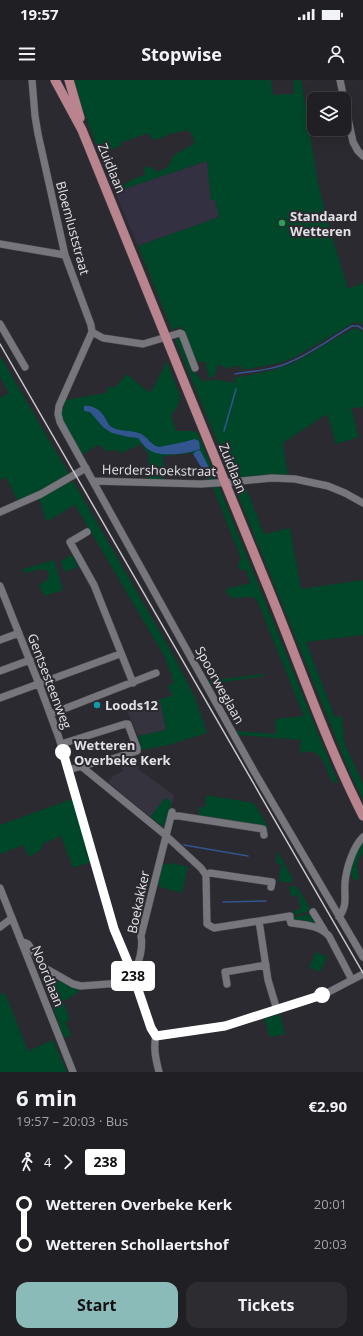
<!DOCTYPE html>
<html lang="en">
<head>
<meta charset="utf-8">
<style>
	body { margin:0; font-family:"Open Sans",sans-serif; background:#2d2d31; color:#f1f3f6; height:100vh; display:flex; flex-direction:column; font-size:15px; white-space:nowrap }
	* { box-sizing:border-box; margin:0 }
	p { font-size:13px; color:#a2a3a6 }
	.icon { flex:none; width:22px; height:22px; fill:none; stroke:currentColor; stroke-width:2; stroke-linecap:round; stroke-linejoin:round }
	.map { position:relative; height:992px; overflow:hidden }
	.side { display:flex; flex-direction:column; background:#202024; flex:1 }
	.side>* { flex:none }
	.badge { padding:0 8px; border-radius:3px; font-size:14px; line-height:26px }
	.tools { position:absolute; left:307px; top:12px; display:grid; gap:8px }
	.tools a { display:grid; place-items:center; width:44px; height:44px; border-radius:8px; background:#202024; box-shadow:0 4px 16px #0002,0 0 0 1px #3d3e41; font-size:20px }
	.map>.badge { position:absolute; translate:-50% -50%; box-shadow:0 0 0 2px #fff }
	.legs { display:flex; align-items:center; gap:6px; height:44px; padding:0 16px; font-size:13px }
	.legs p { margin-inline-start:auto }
	.head { display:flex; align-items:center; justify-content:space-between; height:68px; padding:0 16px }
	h1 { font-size:22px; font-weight:700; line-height:30px }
	.button { display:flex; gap:8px; margin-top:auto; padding:8px 16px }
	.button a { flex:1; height:46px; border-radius:12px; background:#8bbbb9; color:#111; font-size:16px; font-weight:700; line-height:46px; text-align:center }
	.button a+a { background:#2d2d31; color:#f1f3f6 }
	ul { padding:0 16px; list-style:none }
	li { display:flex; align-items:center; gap:14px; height:40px; font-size:15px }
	li i { display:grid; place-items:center; width:6px; height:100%; margin:0 5px; background:currentColor }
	li i::after { content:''; width:10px; height:10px; margin:-5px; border:3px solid; border-radius:50%; background:#202024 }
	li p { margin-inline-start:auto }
	li:first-child i { background:linear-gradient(#0000 50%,currentColor 0) }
	li:last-child i { background:linear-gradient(currentColor 50%,#0000 0) }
	.status { display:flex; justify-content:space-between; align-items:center; height:28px; padding:0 20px; background:#202024; direction:ltr }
	.status svg { height:11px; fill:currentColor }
	header { display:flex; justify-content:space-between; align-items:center; height:52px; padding:0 16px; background:#202024; font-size:18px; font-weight:700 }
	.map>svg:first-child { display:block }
</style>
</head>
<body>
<div class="status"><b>19:57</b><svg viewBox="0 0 49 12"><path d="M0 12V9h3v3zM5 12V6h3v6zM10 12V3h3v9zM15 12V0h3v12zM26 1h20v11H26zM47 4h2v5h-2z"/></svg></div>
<header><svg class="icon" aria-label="menu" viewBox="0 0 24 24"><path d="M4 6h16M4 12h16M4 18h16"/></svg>Stopwise<svg class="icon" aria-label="person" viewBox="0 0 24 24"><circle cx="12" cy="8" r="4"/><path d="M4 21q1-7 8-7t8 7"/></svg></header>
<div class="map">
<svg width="363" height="992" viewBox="0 0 363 992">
	<rect width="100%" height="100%" fill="#2b2a30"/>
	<path fill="#35343e" d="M160 619 166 650 138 656 126 628Z
		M136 674 139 690 174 715 166 746 164 747 150 737 108 702 113 696 123 691 119 680Z"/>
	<path fill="#333041" d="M207 81 211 120 215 119 219 137 138 166 115 112Z"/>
	<path fill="#004729" d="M73 0H271L273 15 294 14V0H301L318 103 330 150 348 209 363 203V245L357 242 353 243 295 277 280 283 242 290 241 286 231 287 227 289 221 285H218C216 291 215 297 209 298L206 286V283L193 280 182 246 172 250 138 166 219 137 215 120H211L207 81 115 112 131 100 144 95 145 87H151L157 92 168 87 174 75 194 64 193 56 188 50 170 54 158 59H152L148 53 120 63 121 66 107 71 99 72 89 46Z
		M356 248 363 252V327L351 328 359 357 336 364 327 334 283 363 288 397 235 399 232 398 175 259 178 258 182 260 196 294 202 301 218 300 235 303 234 298C265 292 286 289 313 272 317 269 321 268 324 265L351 250Z
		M0 276 69 394 45 408 18 421 6 397 0 400V318L9 313 0 296Z
		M167 281 180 316C180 324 176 329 171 335L175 348 177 351H192L198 353 216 398 209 401 193 373 163 376V400L148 399 149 375 141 364 119 374 118 370 106 371 102 367 97 365 82 375 62 339V332L66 320 106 313 109 306 114 308 127 294 150 313 155 305Z
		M73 401 173 575 195 618 207 653 168 665 141 670 138 656 166 650 160 619 172 616 168 606 174 603 165 577 75 425 49 440H46L39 418Z
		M244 403 264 454 290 448 301 509 363 500V555L306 562 335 638 342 636 344 663 363 704V720L351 695 234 405Z
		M212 405 219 407 338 703 332 702C328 693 324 675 313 672 309 671 303 672 300 673L301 660 238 655 236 651 276 654 275 639 304 636 257 520 253 517 231 518 227 513 226 509 251 503 246 490H240L238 487 241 478Z
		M72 475 78 487 64 492 61 481Z
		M54 480 63 510 44 516 39 505 47 500 49 494 48 491 41 489 25 493 23 489Z
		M264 594V596L210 604 208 601Z
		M206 715 254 723 269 748 198 737 200 727H205Z
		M165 718 172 722 166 746 164 747 150 737Z
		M72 719 90 782 73 788 61 756 42 764V769L29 777 23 765 0 774V745Z
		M363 760V773C355 779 357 790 359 799L354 800 350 791 356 772Z
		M277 771 292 797 293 800 291 803 279 801 281 784 276 783Z
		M160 783 171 785 172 783 188 787 182 813 160 807 156 799Z
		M289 806 297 807 310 828 307 832 294 835 293 831 301 829 298 815 291 816Z
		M311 834 320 847 293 842V837Z
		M316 872 327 877 320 892 309 887Z
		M47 893 67 905 80 908 76 914 63 921 70 940 65 942 71 955 64 958 49 916 41 898Z
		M5 913 28 971 53 960 67 992H0V915Z
		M280 934 285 954 270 957 264 939Z"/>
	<path fill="#325590" d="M84 326C92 325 101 330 105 338 107 341 108 344 110 346 120 353 131 349 141 354 147 357 150 363 156 366L159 367 184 362 195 359 199 361 200 369C189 374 161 377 151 371 145 368 142 363 138 358L129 357 112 353 104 348 90 332 84 331Z
		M200 370 213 395 208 397 206 395 193 374 196 371Z"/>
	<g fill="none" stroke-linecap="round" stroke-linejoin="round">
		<path stroke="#325590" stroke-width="1.5" d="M235 294C253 291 273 290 290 282 312 273 331 258 352 246H358L363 249
			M224 351 236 309
			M184 765 248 776
			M223 822 266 821"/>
		<g stroke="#49494d" stroke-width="8">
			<path id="minor" d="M32 0 35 36 38 54 65 175 91 245 92 252 59 326 58 334 60 342 255 693 363 877
				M340 0 353 62 358 71 363 76
				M0 164 65 175
				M0 244 25 287
				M92 252 103 258 143 264 180 253 182 254 195 288
				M93 401 201 404 232 402 272 398 295 399 328 406 345 413 363 423
				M0 432 41 414 86 388
				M87 452 70 462 94 505 133 603
				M0 506 39 604 59 658 114 849 132 892 151 948 156 956
				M0 560 19 553
				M0 591 30 580
				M0 618 120 574
				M51 634 156 593
				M61 664 125 644H128L137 668V671L112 679
				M81 686 163 753 201 788 206 795 207 844 214 848 290 836V840
				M68 690 108 679
				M171 736H179L263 749 264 755
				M206 795 210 793 272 802 271 807
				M0 808 73 992
				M313 832 324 850
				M339 837C348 825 344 817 345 803 346 789 353 767 363 757
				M259 841 268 900 277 930
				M291 843C305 845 319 845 329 856L352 900
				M0 847 12 838
				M21 861 28 864 45 888 73 904 81 906 135 902
				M132 892C140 885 143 866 141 856L172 732
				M227 904 225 892 266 885
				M156 956 225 946 242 941 323 915 363 894
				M156 956C153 968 156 980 159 992"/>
		</g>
		<g stroke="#49494d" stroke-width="10">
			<path id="major" d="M55 0 82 50C142 199 203 349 264 498 297 577 324 659 363 736
				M69 0 80 38"/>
		</g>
		<use href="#minor" stroke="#76767c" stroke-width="7"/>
		<use href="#major" stroke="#ba848e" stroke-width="9"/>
		<path stroke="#c8c7cb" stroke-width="1.5" d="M0 264 363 893"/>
	</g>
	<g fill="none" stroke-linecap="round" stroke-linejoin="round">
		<g stroke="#fff" stroke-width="9">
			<path id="line-1" d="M63 672 114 849 132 892 151 948 156 956 225 946 322 915"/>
		</g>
		<use href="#line-1" stroke="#fff" stroke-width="6"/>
	</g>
	<circle fill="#2e9e5b" stroke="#2b2a30" stroke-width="1.5" cx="282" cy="143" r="4"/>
	<circle fill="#0f9aa8" stroke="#2b2a30" stroke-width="1.5" cx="97" cy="625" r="4"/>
	<g fill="#fff" stroke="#fff" stroke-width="2">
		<circle cx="63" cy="672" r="7"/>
		<circle cx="322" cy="915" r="7"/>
	</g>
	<g text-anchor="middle" stroke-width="4" stroke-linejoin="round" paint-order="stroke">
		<g font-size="13" fill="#e2e1e5" stroke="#2b2a30">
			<text transform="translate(112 88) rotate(68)" y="5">Zuidlaan</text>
			<text transform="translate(73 148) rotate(75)" y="5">Bloemluststraat</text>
			<text transform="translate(233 388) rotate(68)" y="5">Zuidlaan</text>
			<text transform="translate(159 390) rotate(1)" y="5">Herdershoekstraat</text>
			<text transform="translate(50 601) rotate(69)" y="5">Gentsesteenweg</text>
			<text transform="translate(220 605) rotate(61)" y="5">Spoorweglaan</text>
			<text transform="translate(138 822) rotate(-78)" y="5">Boekakker</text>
			<text transform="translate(48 896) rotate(68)" y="5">Noordlaan</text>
		</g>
		<g font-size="13" font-weight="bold" fill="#e2e1e5" stroke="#2b2a30" text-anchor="start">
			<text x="290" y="141">Standaard<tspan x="290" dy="15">Wetteren</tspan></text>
			<text x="105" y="630">Loods12</text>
		</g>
		<g font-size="13" font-weight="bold" fill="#e2e1e5" stroke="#2b2a30" text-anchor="start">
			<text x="74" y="670">Wetteren<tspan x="74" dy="15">Overbeke Kerk</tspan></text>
		</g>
	</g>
</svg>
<div class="tools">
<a><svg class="icon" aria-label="layers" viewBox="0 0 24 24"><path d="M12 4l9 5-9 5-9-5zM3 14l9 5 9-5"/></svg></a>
</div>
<b class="badge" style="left:133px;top:896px;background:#fff;color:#111">238</b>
</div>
<section class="side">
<div class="head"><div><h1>6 min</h1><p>19:57 – 20:03 · Bus</p></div><b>€2.90</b></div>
<div class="legs"><svg class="icon" aria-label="walk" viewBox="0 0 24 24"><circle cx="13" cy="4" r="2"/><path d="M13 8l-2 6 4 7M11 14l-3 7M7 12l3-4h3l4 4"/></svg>4<svg class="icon" aria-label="forward" viewBox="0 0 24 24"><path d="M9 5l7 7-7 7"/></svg><b class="badge" style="background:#fff;color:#111">238</b></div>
<ul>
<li><i style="color:#fff"></i><b>Wetteren Overbeke Kerk</b><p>20:01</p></li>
<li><i style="color:#fff"></i><b>Wetteren Schollaertshof</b><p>20:03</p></li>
</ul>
<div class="button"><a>Start</a><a>Tickets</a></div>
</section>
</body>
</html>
